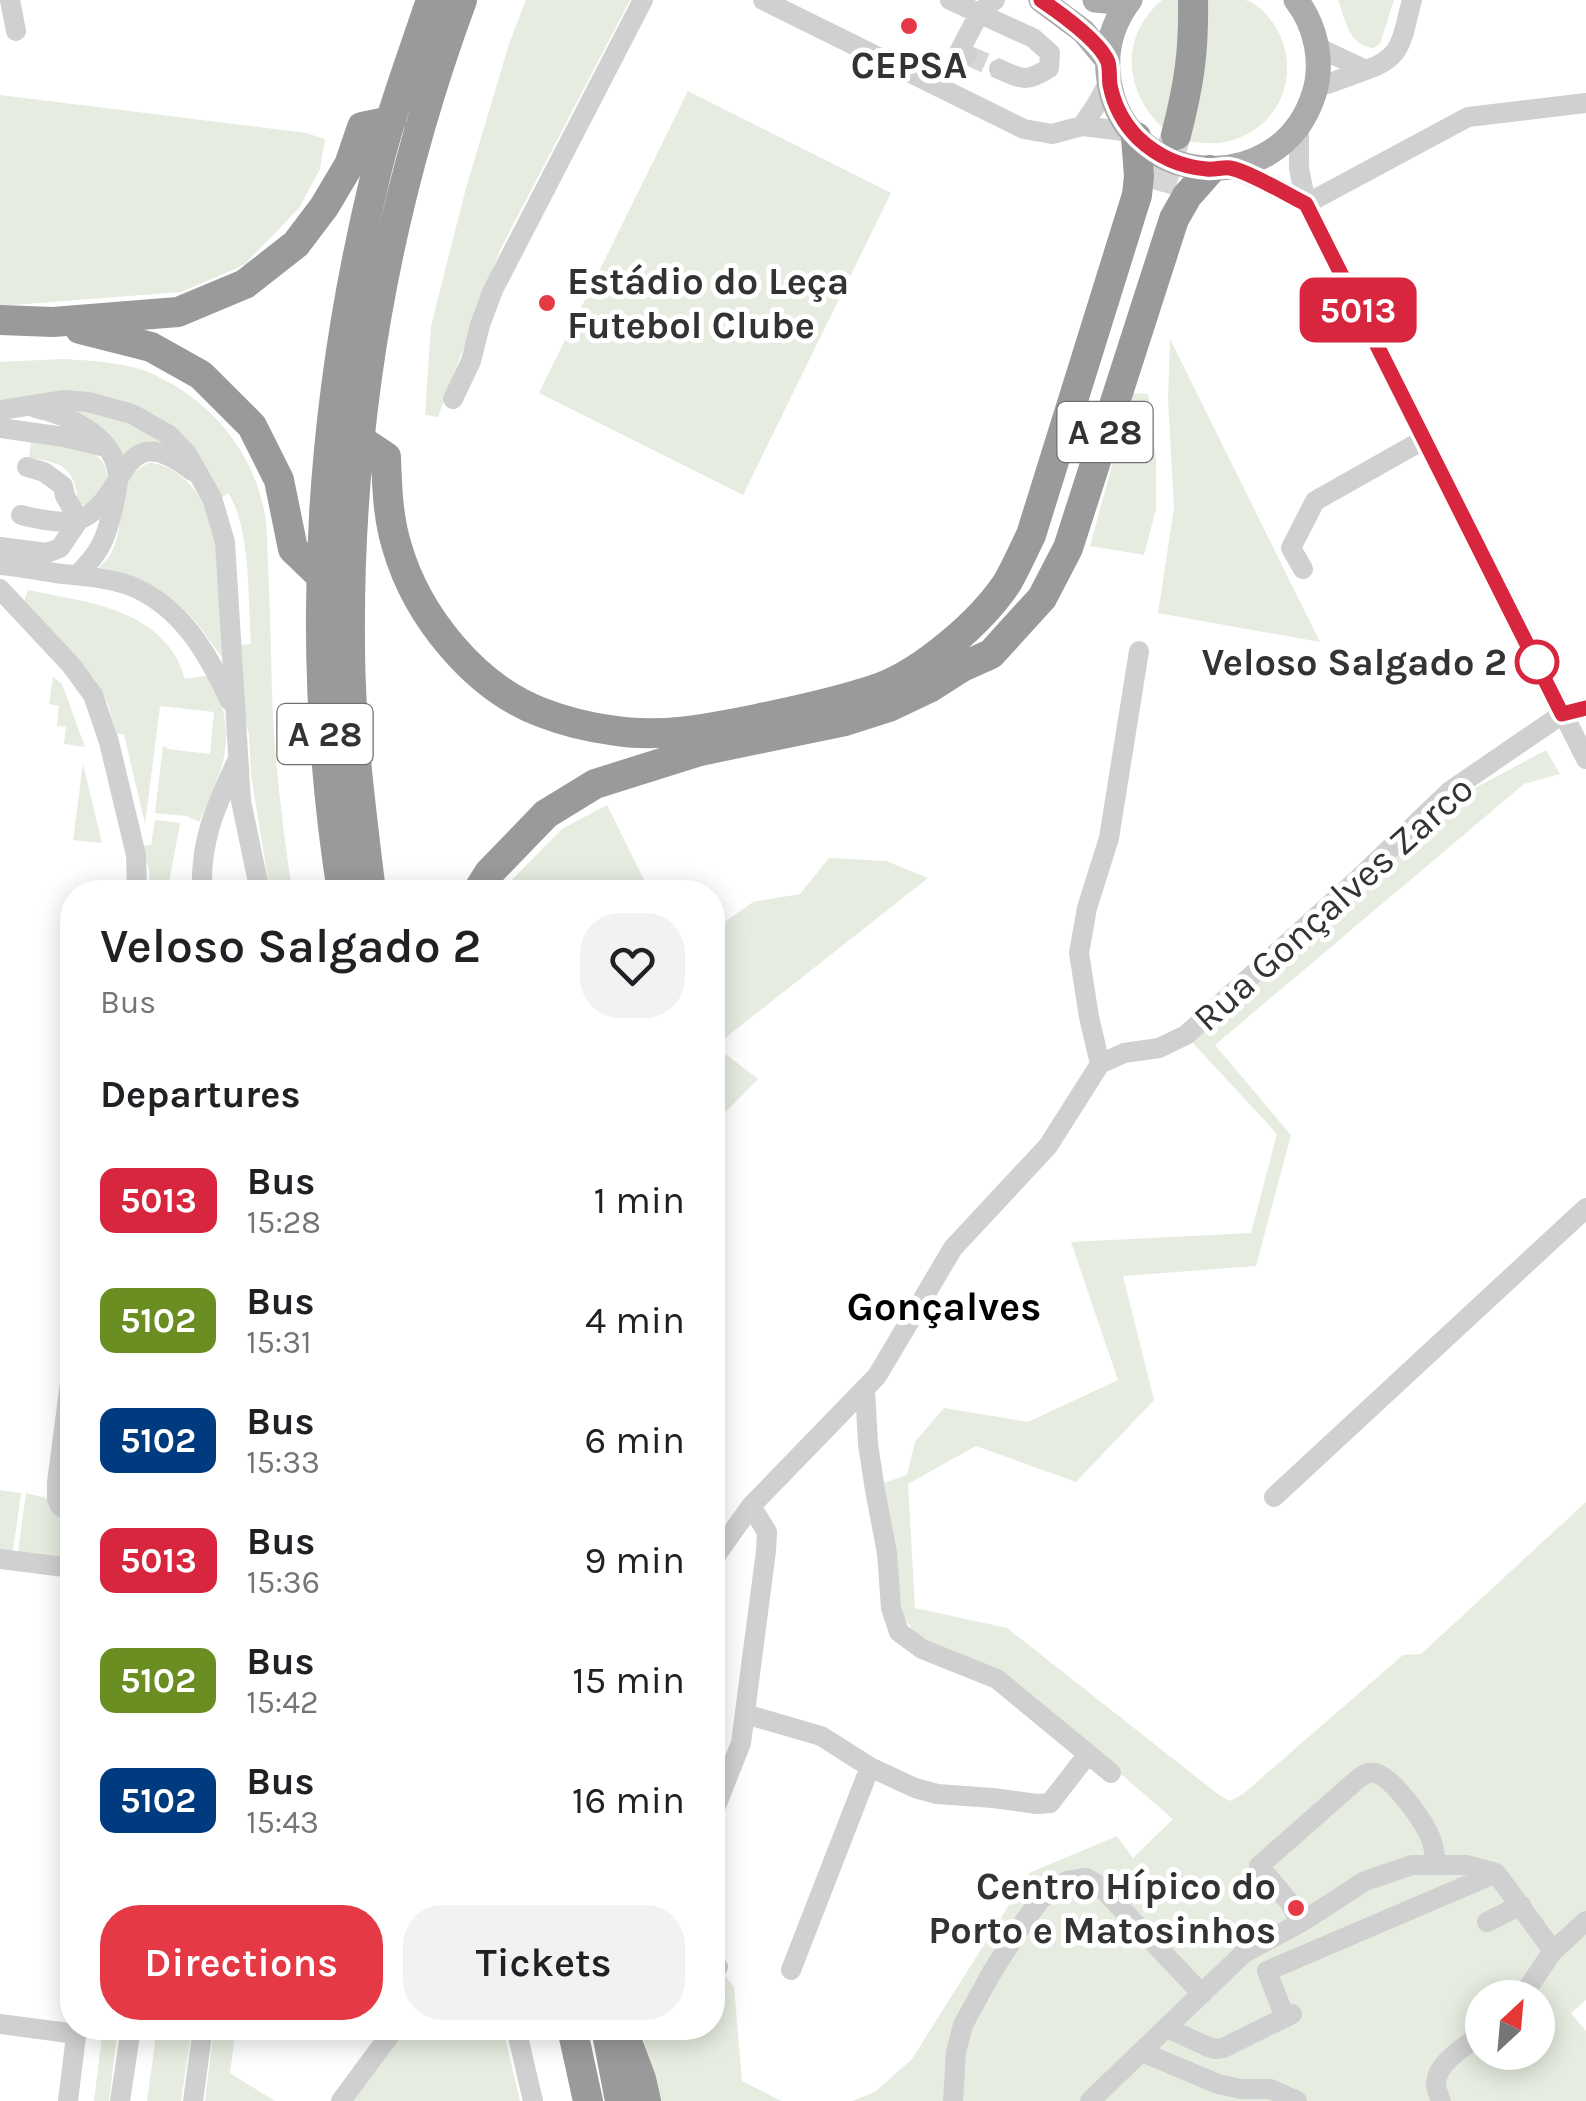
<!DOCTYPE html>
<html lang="en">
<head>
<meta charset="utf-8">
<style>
	body { margin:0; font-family:Karla,sans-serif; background:#f2f2f2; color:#202124; height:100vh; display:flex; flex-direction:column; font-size:38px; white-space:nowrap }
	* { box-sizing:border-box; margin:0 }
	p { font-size:32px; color:#757577 }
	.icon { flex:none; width:55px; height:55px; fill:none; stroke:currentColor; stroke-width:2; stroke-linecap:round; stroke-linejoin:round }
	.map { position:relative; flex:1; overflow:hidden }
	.panel { position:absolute; left:60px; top:880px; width:665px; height:1160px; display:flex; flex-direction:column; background:#fff; border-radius:40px; box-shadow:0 5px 25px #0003 }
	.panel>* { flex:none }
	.badge { padding:0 20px; border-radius:15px; font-size:35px; line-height:65px }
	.needle { width:65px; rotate:26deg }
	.tools { position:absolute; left:1465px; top:1980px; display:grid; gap:20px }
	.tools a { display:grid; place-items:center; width:90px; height:90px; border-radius:50%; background:#fff; box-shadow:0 5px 25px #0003; font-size:50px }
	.map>.badge { position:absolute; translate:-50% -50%; box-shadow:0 0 0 5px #fff }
	h2 { padding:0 40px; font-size:38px; line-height:90px }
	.round { display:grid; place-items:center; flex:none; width:105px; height:105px; border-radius:40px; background:#f2f2f2 }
	.overview { display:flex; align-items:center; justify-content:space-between; height:170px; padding:0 40px }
	h1 { font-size:48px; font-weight:600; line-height:75px }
	.cta { display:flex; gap:20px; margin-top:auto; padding:20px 40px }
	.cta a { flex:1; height:115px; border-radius:40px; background:#e63946; color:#fff; font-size:40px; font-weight:600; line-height:115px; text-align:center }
	.cta a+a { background:#f2f2f2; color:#202124 }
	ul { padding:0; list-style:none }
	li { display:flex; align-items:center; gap:30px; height:120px; padding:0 40px }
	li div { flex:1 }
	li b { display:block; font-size:38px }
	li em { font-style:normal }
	li .badge { min-width:110px; font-weight:700; text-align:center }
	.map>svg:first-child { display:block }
</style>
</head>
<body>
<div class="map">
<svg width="1586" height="2101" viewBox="0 0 1586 2101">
	<rect width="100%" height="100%" fill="#fff"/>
	<path fill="#e6ecdf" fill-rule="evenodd" d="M526 0H630L500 250 438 417 425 415 431 326 466 188 509 44Z
		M1162 0H1183L1185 30 1164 129C1124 93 1119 36 1162 0Z
		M1206 0C1218 0 1234 0 1245 0 1254 2 1264 11 1270 19 1301 58 1289 117 1241 137 1223 145 1207 144 1188 141 1201 94 1209 50 1206 0Z
		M1338 0H1394L1380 44 1373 48C1348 45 1346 20 1338 0Z
		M688 91 891 193 743 495 539 393Z
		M0 95 306 133 325 139 320 169 299 208 244 265 181 292 0 306Z
		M1170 339 1320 642 1158 613 1174 508 1168 400Z
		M62 359C94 361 130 362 159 377 213 404 252 451 264 510 268 528 267 546 268 564 270 607 271 651 272 694 274 761 283 827 292 892H270L251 775 249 735 242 703 238 645 251 644C248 602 251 527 228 493L219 500 162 421 0 400V362Z
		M1132 393 1148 394 1156 458V509L1144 555 1090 546Z
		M65 407 120 416 172 445 121 456Z
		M31 442C55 445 104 443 107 474 108 479 107 485 104 489 99 495 91 501 86 506L78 503C75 467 62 462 29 458Z
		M149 463C178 463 204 498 215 523L225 661C214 648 206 634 195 621 169 590 134 579 99 567 135 540 105 482 149 463Z
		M28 590C79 601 146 606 176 657 180 664 182 672 185 679L210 675C239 736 225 765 199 822L187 816 155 813 163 746 167 747V749L210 754 214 712 160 706 145 824 124 734H117L108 704 95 680 24 601Z
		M53 677 62 684 85 747 64 744 66 727 57 726 59 706 49 704Z
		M1546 750 1560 774 1524 784 1215 1045 1291 1135 1256 1266 1123 1276 1154 1400 1076 1482 976 1446 908 1484 915 1608 1007 1628 1219 1795 1230 1801 1243 1794 1403 1655 1421 1654 1586 1502V2000L1571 2013 1586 2031V2101H852L875 2092 912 2059 1029 1873 1117 1836 1133 1858 1173 1819 1003 1672 919 1639 903 1616 881 1484 907 1475 915 1442 944 1408 1028 1422 1118 1380 1071 1242 1251 1233 1277 1134 1192 1042 1460 796ZM1482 1998H1538V2052H1482Z
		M83 764 102 843 73 840Z
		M607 805 650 892H500L562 829Z
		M155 820 180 823 170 877V892H150L149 869 142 846 151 845Z
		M829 858 886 861 928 878 715 1046 758 1079 713 1125V930L753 902 800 894Z
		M0 1490 21 1493 13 1551 0 1549Z
		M26 1493 46 1498 53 1511 72 1522V1559L18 1552Z
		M713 1960 734 1987 742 2081 781 2101H661L640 2028H712Z
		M103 2028H118L109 2101H94Z
		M157 2028H192L181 2101H147Z
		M214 2028H236L230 2073 275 2101H205Z
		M403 2028H503L520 2101H353Z"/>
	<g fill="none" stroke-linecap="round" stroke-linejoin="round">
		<path stroke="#d6d6d6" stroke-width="20" stroke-dasharray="20 10" stroke-linecap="butt" d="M967 55 999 69"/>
		<path stroke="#d6d6d6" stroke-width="30" stroke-dasharray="30 15" stroke-linecap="butt" d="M1159 191 1176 135"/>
		<path stroke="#d0d0d0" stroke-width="20" d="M10 0 16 31
			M763 0 1024 129 1052 134 1082 126 1132 132
			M950 0 1033 38 1050 53 1049 68C1026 83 1022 79 999 69
			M967 55 959 52 980 12 995 0
			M1366 70C1405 58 1402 35 1412 0
			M1316 88 1366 70 1317 47
			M1299 125V168L1306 204 1586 759
			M1082 126 1095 107 1109 82
			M1231 168 1272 186 1306 204
			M1306 204 1468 117 1586 103
			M453 399 471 361 480 325 493 290 643 0
			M35 408C69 415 117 437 118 478 118 487 115 499 113 508 106 539 100 553 77 575
			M0 410 65 400 88 402 132 414 169 435 187 454 212 498 225 542 241 801 260 892
			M0 428 64 437 101 446
			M21 515C39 519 66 526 83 518 129 495 120 415 192 471
			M0 547 47 553 60 548 79 520 65 496 63 486 44 472 27 467
			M0 565C21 567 41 571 62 574 85 576 109 578 131 586 182 607 208 654 230 701
			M1303 569 1291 548 1315 501 1423 440
			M0 589 71 665 93 695 109 742 136 855 137 892
			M202 892C200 840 215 808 237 761
			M1100 1064 1089 1017 1079 953 1087 908 1109 838 1139 651
			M72 1368 57 1482V1499L60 1506 72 1514
			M865 1388 868 1444 875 1490 887 1553 891 1608 899 1632 922 1649 997 1679 1111 1773
			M1274 1497 1586 1208
			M0 1559 72 1568
			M712 1561 751 1506 877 1376 953 1248 1048 1146 1100 1064 1124 1053 1159 1048 1186 1035 1357 880 1450 791 1561 715 1586 708
			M745 1714 821 1736 870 1767 915 1788 937 1794 993 1798 1037 1804 1050 1803 1088 1754
			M712 1816 741 1743 766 1551 767 1532 751 1506
			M1487 1922 1521 1905
			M1300 1923 1290 1903 1259 1866 1359 1778C1365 1774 1367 1772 1374 1773 1392 1775 1425 1823 1431 1839 1434 1847 1435 1855 1436 1863
			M712 1960 718 1967
			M791 1970 870 1767
			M1521 1998 1553 1951 1586 1921
			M1285 2018 1267 1971 1496 1873
			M0 2024 76 2034
			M516 2028 533 2101
			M1167 2028 1206 2046 1215 2049 1223 2048 1292 2014
			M1142 2052 1218 2084 1241 2089H1270L1297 2101
			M68 2101 77 2028
			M120 2101 131 2028
			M193 2101 203 2028
			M341 2101 395 2028
			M953 2101 956 2052 963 2025 992 1972 1024 1922 1040 1900 1067 1881 1086 1878 1099 1885 1202 1994
			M1090 2101 1244 1953 1300 1923 1365 1881 1412 1865H1466L1496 1873 1553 1951
			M1441 2101C1439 2096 1436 2089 1436 2084 1436 2062 1468 2045 1482 2033"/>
		<path stroke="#ababab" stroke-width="25" d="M1041 0 1083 31 1108 61
			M1095 0 1127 3
			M1130 0C1114 21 1106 46 1108 72 1117 188 1279 204 1314 94 1324 62 1316 26 1296 0"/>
		<path stroke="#9a9a9a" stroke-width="30" d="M1176 135C1189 85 1194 51 1193 0
			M0 320 53 322 178 312 245 284 296 244 324 207 349 165 362 127 391 121
			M80 329 151 347 201 375 252 426 279 480 293 549 321 576
			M359 439 386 457C387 488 388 518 397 547 417 616 475 688 543 713 564 721 588 727 610 730 660 739 712 728 761 718 800 710 841 701 879 688 923 672 981 622 1007 583 1016 568 1023 551 1031 535L1137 195 1139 176 1136 137
			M342 892C305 655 318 415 374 182 388 120 411 60 431 0
			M371 892C361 810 350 726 350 642 348 422 386 206 462 0
			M477 892 489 873 546 814 595 784 700 751 845 721 889 707 929 688 962 667 991 654 1042 598 1068 548 1174 219 1187 196 1210 170
			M572 2028 588 2101
			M606 2028 620 2101
			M622 2028 641 2079 646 2101"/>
	</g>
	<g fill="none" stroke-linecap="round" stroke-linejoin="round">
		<g stroke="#fff" stroke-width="22">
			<path id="line" d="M1041 0C1060 13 1100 41 1108 62 1110 69 1109 78 1110 85 1114 105 1124 124 1138 138 1157 156 1181 167 1207 169 1214 170 1223 167 1230 168 1248 171 1288 195 1306 204L1562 714 1586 708"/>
		</g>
		<use href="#line" stroke="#d7263d" stroke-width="15"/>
	</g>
	<g fill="#e63946" stroke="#fff" stroke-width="4">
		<circle cx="909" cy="26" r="10"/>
		<circle cx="547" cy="303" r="10"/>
		<circle cx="1296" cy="1908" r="10"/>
	</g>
	<circle fill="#fff" stroke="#d7263d" stroke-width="5" cx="1537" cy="662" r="20"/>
	<g text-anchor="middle" stroke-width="10" stroke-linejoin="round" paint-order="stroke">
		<g fill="#fff" stroke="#707070" stroke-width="2.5">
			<rect x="1057.5" y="402" width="95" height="60" rx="8"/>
			<rect x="277.5" y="704" width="95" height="60" rx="8"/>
		</g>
		<g font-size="35" font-weight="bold" fill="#333">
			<text x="1105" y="444">A 28</text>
			<text x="325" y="746">A 28</text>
		</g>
		<g font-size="38" font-weight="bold" fill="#333" stroke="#fff">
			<text x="909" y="78">CEPSA</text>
			<text x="567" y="294" text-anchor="start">Estádio do Leça<tspan x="567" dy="44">Futebol Clube</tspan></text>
			<text x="1276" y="1899" text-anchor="end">Centro Hípico do<tspan x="1276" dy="44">Porto e Matosinhos</tspan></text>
		</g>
		<g font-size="38" font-weight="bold" fill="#333" stroke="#fff" text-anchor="end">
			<text x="1507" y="675">Veloso Salgado 2</text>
		</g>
		<g font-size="38" fill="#333" stroke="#fff">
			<text transform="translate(1333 903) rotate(-42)" y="13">Rua Gonçalves Zarco</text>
		</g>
		<g font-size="40" font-weight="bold" fill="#000" stroke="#fff">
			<text x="944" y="1320">Gonçalves</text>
		</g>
	</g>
</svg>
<div class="tools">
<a><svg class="needle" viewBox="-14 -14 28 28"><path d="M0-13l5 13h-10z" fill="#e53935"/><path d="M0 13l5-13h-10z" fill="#757577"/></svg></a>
</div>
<b class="badge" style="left:1358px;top:310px;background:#d7263d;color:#fff">5013</b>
<section class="panel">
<div class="overview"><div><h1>Veloso Salgado 2</h1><p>Bus</p></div><a class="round"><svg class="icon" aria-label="heart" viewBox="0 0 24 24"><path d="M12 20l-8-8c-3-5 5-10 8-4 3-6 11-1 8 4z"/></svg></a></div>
<h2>Departures</h2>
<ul>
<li><span class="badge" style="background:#d7263d;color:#fff">5013</span><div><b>Bus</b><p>15:28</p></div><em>1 min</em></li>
<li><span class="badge" style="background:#6b8e23;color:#fff">5102</span><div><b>Bus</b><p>15:31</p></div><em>4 min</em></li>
<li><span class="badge" style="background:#003b80;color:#fff">5102</span><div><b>Bus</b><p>15:33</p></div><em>6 min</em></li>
<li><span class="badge" style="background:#d7263d;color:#fff">5013</span><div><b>Bus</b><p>15:36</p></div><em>9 min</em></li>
<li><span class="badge" style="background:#6b8e23;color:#fff">5102</span><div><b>Bus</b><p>15:42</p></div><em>15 min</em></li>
<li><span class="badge" style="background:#003b80;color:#fff">5102</span><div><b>Bus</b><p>15:43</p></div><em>16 min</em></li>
</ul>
<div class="cta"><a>Directions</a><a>Tickets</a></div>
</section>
</div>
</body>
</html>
